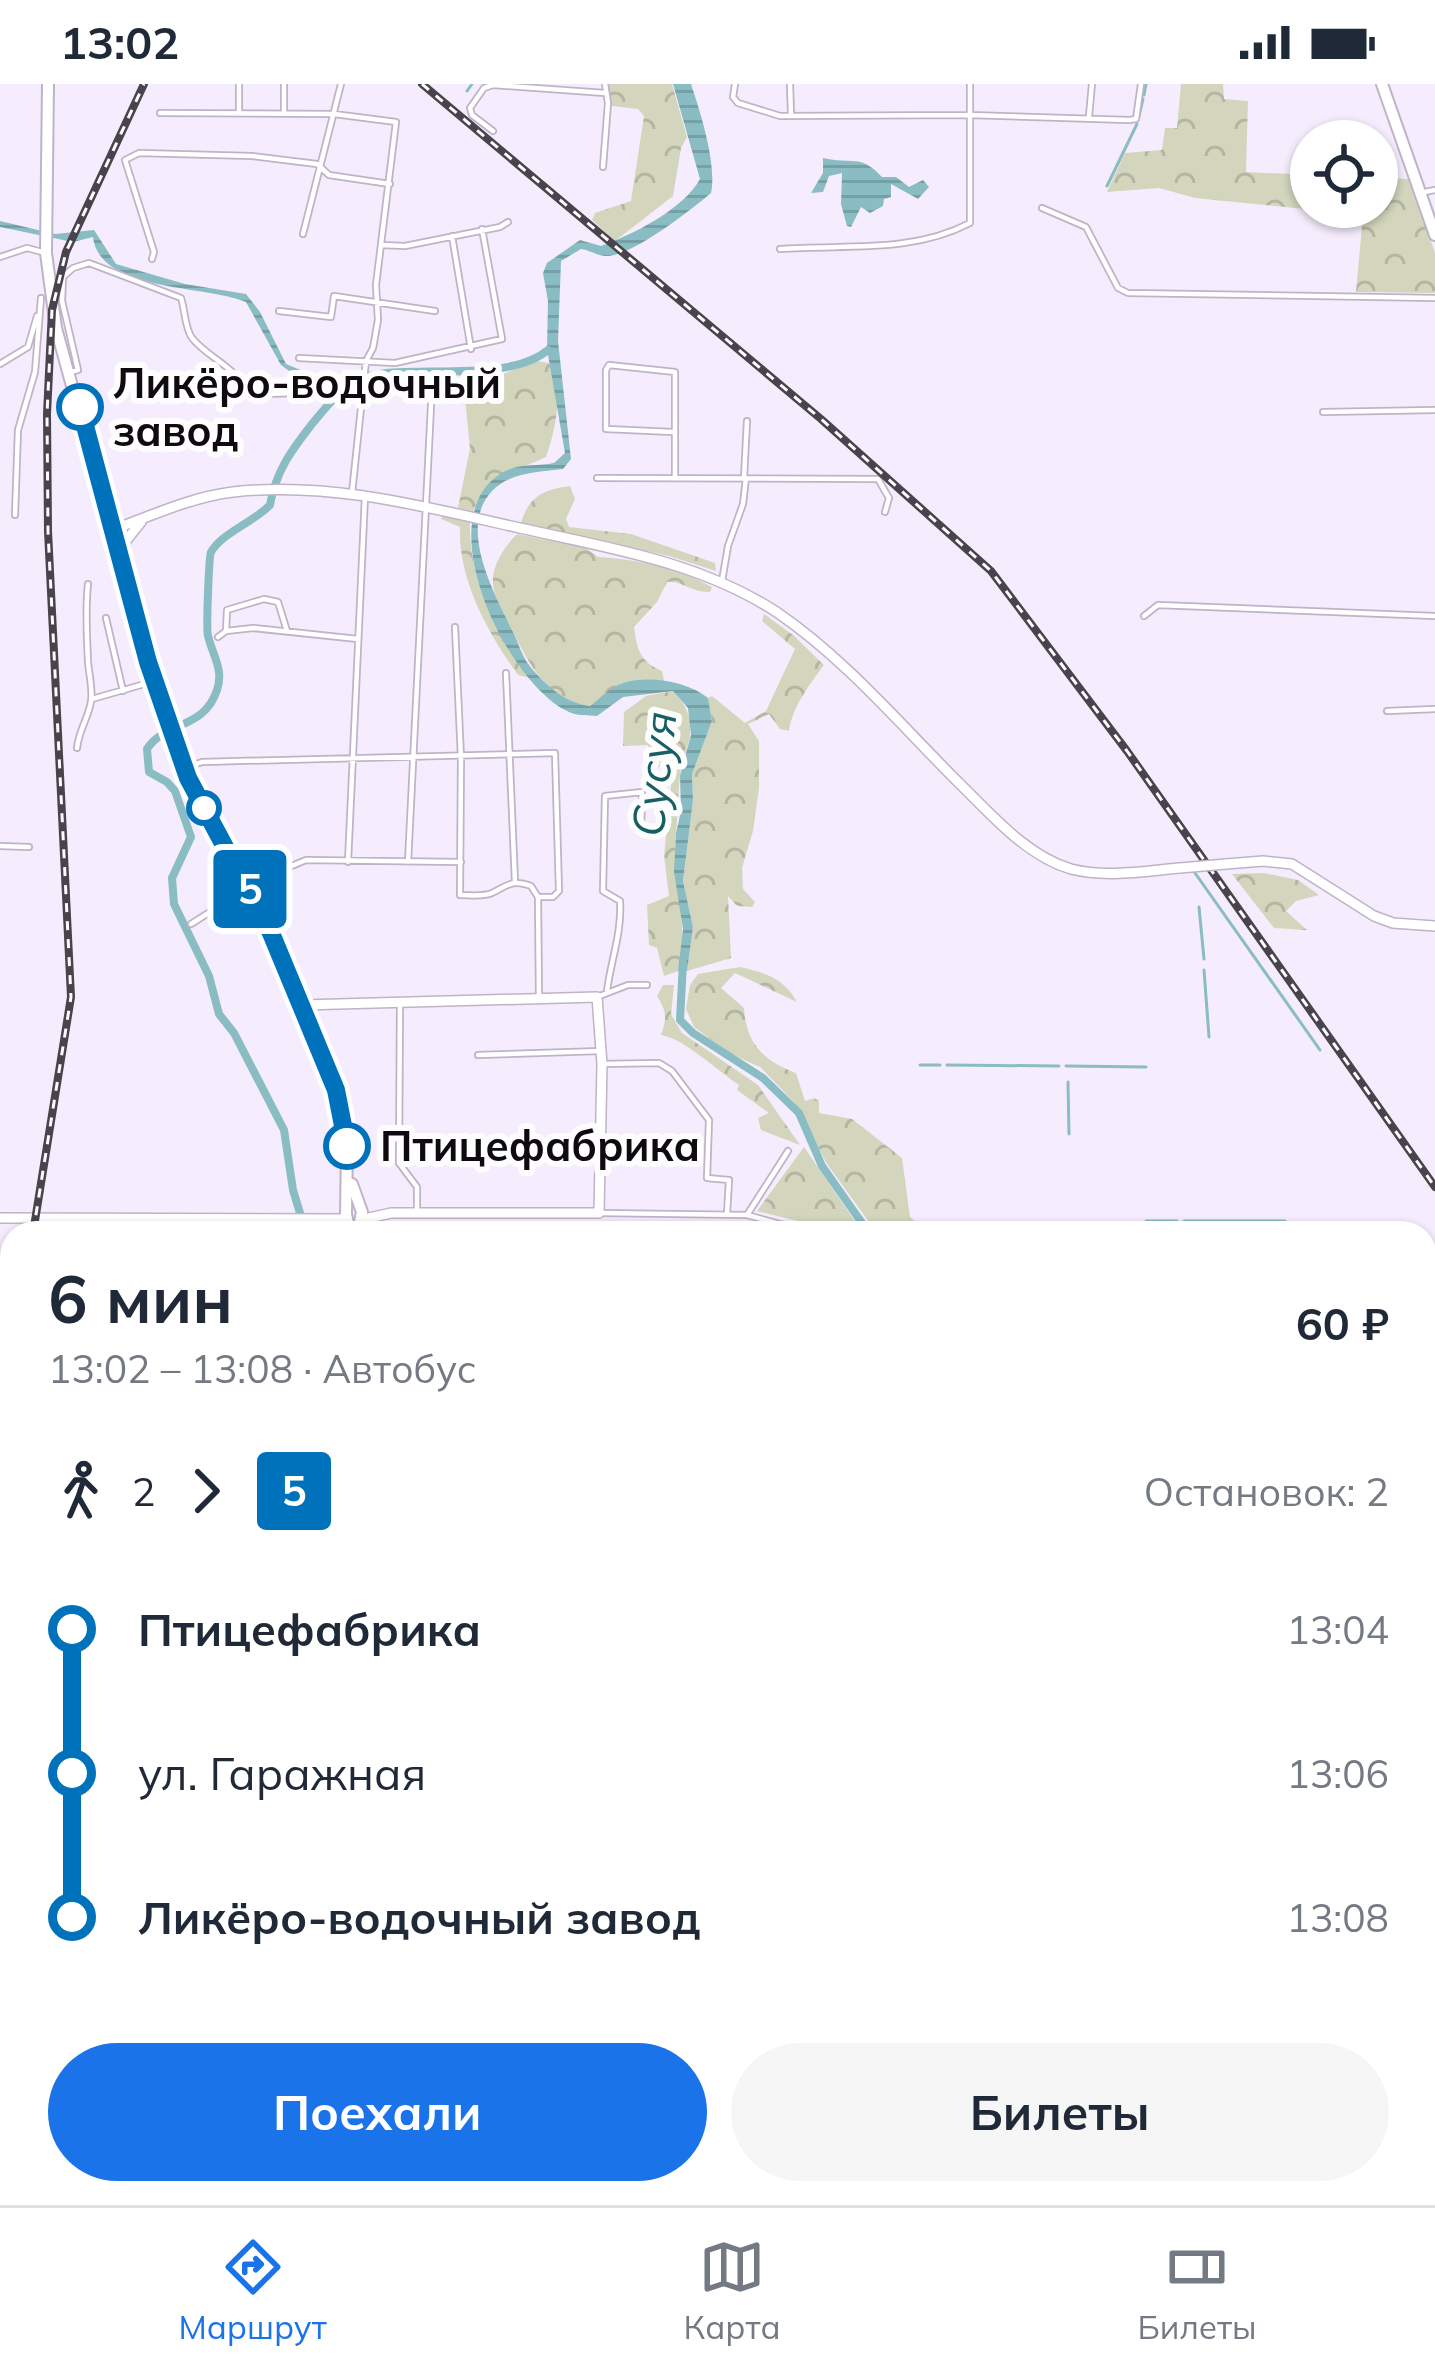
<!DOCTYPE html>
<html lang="ru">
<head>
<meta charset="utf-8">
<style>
	body { margin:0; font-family:Mulish,sans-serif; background:#f6f6f7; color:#1f2937; height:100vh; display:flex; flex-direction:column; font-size:45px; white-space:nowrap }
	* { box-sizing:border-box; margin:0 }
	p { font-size:39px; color:#747a83 }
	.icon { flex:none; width:66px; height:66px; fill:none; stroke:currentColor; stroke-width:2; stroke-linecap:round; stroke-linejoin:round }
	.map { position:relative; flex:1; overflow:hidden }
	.side { position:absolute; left:0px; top:1137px; width:1437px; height:984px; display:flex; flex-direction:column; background:#fff; border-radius:36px 36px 0 0; box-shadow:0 3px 9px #0004 }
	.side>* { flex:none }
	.badge { padding:0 24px; border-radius:9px; font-size:42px; line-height:78px }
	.tools { position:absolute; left:1290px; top:36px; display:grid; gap:24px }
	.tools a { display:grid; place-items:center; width:108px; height:108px; border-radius:50%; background:#fff; box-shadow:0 3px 9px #0004; font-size:60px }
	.map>.badge { position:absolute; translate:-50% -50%; box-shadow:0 0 0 6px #fff }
	.legs { display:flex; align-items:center; gap:18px; height:132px; padding:0 48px; font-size:39px }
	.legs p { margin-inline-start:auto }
	.summary { display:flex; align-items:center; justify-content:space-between; height:204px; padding:0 48px }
	h1 { font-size:66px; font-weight:700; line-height:90px }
	.cta { display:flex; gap:24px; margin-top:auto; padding:24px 48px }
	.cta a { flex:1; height:138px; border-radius:72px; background:#1a73e8; color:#fff; font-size:48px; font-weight:700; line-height:138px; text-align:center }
	.cta a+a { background:#f6f6f7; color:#1f2937 }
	ul { padding:0 48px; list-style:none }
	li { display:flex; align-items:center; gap:42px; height:144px; font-size:45px }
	li i { display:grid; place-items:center; width:18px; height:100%; margin:0 15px; background:currentColor }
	li i::after { content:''; width:30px; height:30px; margin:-15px; border:9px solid; border-radius:50%; background:#fff }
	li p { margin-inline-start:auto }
	li:first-child i { background:linear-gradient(#0000 50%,currentColor 0) }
	li:last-child i { background:linear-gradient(currentColor 50%,#0000 0) }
	.status { display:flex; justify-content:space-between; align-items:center; height:84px; padding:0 60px; background:#fff; direction:ltr }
	.status svg { height:33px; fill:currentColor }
	.tab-bar { display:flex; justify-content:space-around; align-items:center; height:168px; border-top:3px solid #e0e1e3; background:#fff; font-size:33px; color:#747a83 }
	.tab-bar a { display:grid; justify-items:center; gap:6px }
	.tab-bar .on { color:#1a73e8 }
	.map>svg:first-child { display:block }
</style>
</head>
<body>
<div class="status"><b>13:02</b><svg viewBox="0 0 49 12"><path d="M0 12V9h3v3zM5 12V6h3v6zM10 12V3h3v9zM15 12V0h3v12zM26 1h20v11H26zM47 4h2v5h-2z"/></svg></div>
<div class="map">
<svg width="1435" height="2121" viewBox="0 0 1435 2121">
	<defs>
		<pattern id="forest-crowns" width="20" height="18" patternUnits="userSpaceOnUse" patternTransform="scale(3)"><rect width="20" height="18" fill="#d3d6bd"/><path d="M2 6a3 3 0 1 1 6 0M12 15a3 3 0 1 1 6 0" fill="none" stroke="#b4b6a1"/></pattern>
		<pattern id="water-rules" width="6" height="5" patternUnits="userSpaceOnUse" patternTransform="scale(3)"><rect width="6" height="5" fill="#89bcc3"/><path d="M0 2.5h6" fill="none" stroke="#75a0a6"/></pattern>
	</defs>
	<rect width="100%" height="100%" fill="#f5ecfd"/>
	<path fill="url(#forest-crowns)" d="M605 0H672L687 53 681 64 673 112 615 157 592 136 595 129 631 117 644 32 638 25 612 22 605 9Z
		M1181 0H1223L1224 15 1248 17 1246 88 1311 91V123H1377V94L1410 95 1435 169V209L1356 208 1363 131 1195 114 1159 104 1107 108 1125 69 1162 66 1165 44H1177Z
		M537 277 549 279C564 308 556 344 546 373 514 387 489 394 473 427L458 424 470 364 463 295 495 293Z
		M570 402 575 415 566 435 569 443 631 450 715 479 716 487 669 472 521 439C529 412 543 406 570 402Z
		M443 430 470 437C468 494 496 549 530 594L518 591C488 549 458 496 460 443L441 435Z
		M517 450 586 464 598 473C635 475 677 484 712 503L710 508C692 509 681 496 667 498L657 518 634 543C637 565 640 578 662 587L664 597 621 599 590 622C545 618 525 572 507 536 502 526 494 512 493 501 491 482 505 462 517 450Z
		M764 530 793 551 824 581C810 600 792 623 789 647L780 645 769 630 748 640 759 657V704L753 747 742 784 743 805 755 818 752 823 737 822 728 812 731 874 687 887 693 843 683 797 693 716 692 690 712 637 708 614 712 612 745 639 766 627 795 565 762 537Z
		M673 607C685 620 691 630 690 648 690 660 684 672 681 684 678 705 678 728 676 749 672 795 690 842 678 887L664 892 657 864 649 861 647 821 669 812 664 772 673 682 654 683 648 661 623 662 624 628 646 612Z
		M1264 789 1298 796 1319 811 1296 817 1286 827 1307 846 1274 844 1232 790Z
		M740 883C765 889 784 894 797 918L735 889 721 904 744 924C746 960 764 977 796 989L805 1017 814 1014 819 1017V1029L852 1035 902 1074 910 1133 929 1149H877L827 1080 794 1018 760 983 731 970 694 943 686 925 690 901 698 890Z
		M663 901H674L671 930 682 949 758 1001 800 1061 761 1046 758 1034 769 1029 737 1006 739 1001C718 987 683 954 661 951 667 934 667 928 657 912Z
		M804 1063 863 1149H823L806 1139 757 1127Z"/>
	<path fill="url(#water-rules)" d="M673 0H691C701 30 717 81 711 109 691 126 636 169 609 172 599 173 590 166 581 165L561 177 558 257 571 375 563 385C539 388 510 388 492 407 457 444 495 511 513 548 518 558 522 572 529 581 545 601 565 619 590 622 599 615 612 602 623 599 649 591 687 597 708 614L712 637 692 690 693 716 683 797 693 843 687 887H678L683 845 674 788 676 749 681 727 680 692 691 651 688 624 673 607 623 613 597 632C588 631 577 632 569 628 509 602 427 437 500 390 518 378 536 383 554 379L565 369 547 265 548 217 543 189 547 179 580 156 601 162C632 151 684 125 700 95Z
		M823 74C852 81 860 69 882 93H896L909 103 923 96 929 103 918 115 891 100V113L884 115 883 122 870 129 861 123 851 143 847 142 841 120 842 89 829 92 823 108 811 109 823 89Z
		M0 137 55 150 94 146 116 180 185 200 246 210 260 228 286 280 322 295 346 299 339 306 336 300 299 294 281 281 246 218C207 201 99 208 93 153L73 158 0 143Z"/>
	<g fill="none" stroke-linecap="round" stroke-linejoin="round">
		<path stroke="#89bcc3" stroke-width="3" d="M467 7 472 0
			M1144 11 1146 0
			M1138 36 1143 15
			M1107 102 1137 40
			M1195 789 1320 966
			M1199 823 1204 875
			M1204 886 1209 953
			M920 981H940
			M947 981 1059 982
			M1066 982 1146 983
			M1068 998 1069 1050
			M1146 1137H1177
			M1184 1137H1285
			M1425 1605 1431 1616
			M1425 1937 1435 1936"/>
		<path stroke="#89bcc3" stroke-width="8" d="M683 879 680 936 693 949 763 994 799 1029 822 1082 869 1149
			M306 1149 293 1106 284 1046 234 949 219 930 209 892 174 820 172 794 191 753 175 707 167 698 149 688 147 665C165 637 204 646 217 606 224 586 213 572 208 552 206 545 209 472 211 468 223 448 254 438 270 421 276 387 291 367 312 340 323 327 336 310 350 300 386 273 501 305 548 266
			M0 1859H12
			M0 1906H12
			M0 1922 5 1924 12 1940
			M0 1955 12 1963
			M0 1969 12 1968V1965
			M0 2008 12 2005
			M0 2034 12 2020
			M0 2059 12 2060
			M0 2102 12 2089
			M1273 2109 1279 2121"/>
		<g stroke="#bfb3c8" stroke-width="8">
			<path id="street" d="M284 0V29
				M735 0 733 13 738 19 780 32 969 31 1129 36 1136 35 1141 0
				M790 0 791 31
				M160 29 334 30 396 38 376 201 378 236 373 264 366 277 352 409
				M239 29V0
				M1089 32 1092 0
				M493 47 472 31 470 24 484 4 493 1 605 9
				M603 83 608 19 605 0
				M1420 109 1435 106
				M1042 124 1086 143 1118 204 1128 209 1435 214
				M303 150 341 0
				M452 152 471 265
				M381 161 405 162 500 143 508 138
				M780 165C845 160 910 170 970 139V0
				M0 173 27 164 46 169
				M152 175 154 168 125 76 139 69 252 72 317 80 329 91 390 100
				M279 227 331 233 334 212 435 227
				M299 274 395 279 502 255 482 145
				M0 280 28 263 37 232
				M70 288 78 286 62 217 63 193 73 184 89 179 181 214C185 226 185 245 192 254 207 273 233 281 243 303L263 310 299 309
				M1323 328 1435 326
				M673 348 606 345V286L609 281 675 288V394
				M597 394 878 395 889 414 885 428
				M744 394 747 337
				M15 431 18 346 35 288 41 214
				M722 497 728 462 743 420 746 394
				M1144 532 1158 521 1435 532
				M106 534 123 607
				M226 547 253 544 358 555
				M218 553 226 547 227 526 264 515 278 518 287 547
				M506 589 515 798
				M92 615 155 597
				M1387 627 1435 625
				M77 664C79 645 89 633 91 617 93 606 89 590 88 578 87 552 85 526 88 500
				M185 684 202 678 555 669 559 807 553 813H538L531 802C512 795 508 801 492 809 483 813 470 811 460 811L461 674 455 543
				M0 762 29 763
				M348 778 365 412
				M408 778 432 302
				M538 813 539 914
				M191 840 265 793 306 776 461 778
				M607 907C611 875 622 850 620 817L603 807 605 712 642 708 641 747
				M597 913 628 901H647
				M400 918 399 1079 417 1103V1128
				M478 971 601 967
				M602 980 659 979 672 987 709 1036 707 1094 729 1096 727 1130
				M599 1129 747 1131 813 1149
				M747 1131 788 1067"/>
		</g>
		<g stroke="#bfb3c8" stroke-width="12">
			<path id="secondary" d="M112 446C151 432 191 413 233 408 330 397 426 423 520 444 609 464 701 478 778 529 845 575 900 640 957 697 990 729 1026 772 1071 785 1106 794 1145 787 1180 784
				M126 482 125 458 141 438
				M1226 780 1263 777 1292 780 1374 832 1393 839 1435 842
				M302 921 597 913 602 980 599 1129H391L360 1136
				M0 1134 347 1135"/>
		</g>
		<g stroke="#bfb3c8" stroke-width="14">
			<path id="primary" d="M48 0 46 169 56 244 148 578 188 694 268 841 336 1006 347 1062 346 1130 350 1149
				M1382 0 1435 151
				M352 1100 362 1128 358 1149
				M1425 1926 1435 1925
				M310 2121 311 2109"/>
		</g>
		<use href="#street" stroke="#fff" stroke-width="4.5"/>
		<use href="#secondary" stroke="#fff" stroke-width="9"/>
		<use href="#primary" stroke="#fff" stroke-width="10"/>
		<g stroke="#48434c" stroke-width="8">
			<path id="rail" d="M422 0 821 335 991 487 1127 667 1435 1103
				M33 1149 71 913 48 447 47 330 52 226 66 168 144 0
				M0 1201 12 1167
				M0 1317 12 1256"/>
		</g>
		<use href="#rail" stroke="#fdfdfd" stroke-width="3" stroke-dasharray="9" stroke-linecap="butt"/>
		<g stroke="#bfb3c8" stroke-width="12" stroke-linecap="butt">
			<path id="secondary-bridge" d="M1180 784 1226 780"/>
		</g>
		<use href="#secondary-bridge" stroke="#fff" stroke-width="9"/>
	</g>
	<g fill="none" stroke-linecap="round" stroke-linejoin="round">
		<g stroke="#fff" stroke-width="27">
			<path id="line-1" d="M80 323 148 578 188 694 271 849 336 1006 347 1062"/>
		</g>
		<use href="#line-1" stroke="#0072bc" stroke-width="18"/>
	</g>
	<g fill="#fff" stroke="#0072bc" stroke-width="6">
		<circle cx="80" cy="323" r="21"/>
		<circle cx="204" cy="724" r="15"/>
		<circle cx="347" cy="1062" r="21"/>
	</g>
	<g text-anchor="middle" stroke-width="12" stroke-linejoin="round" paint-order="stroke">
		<g font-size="42" font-weight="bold" fill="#0e0a10" stroke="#fdfdfd" text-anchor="start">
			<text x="113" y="314">Ликёро-водочный<tspan x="113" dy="48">завод</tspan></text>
			<text x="380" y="1077">Птицефабрика</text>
		</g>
		<g font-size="45" font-style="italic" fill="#185e65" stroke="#fdfdfd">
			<text transform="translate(654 690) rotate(-84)" y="16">Сусуя</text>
		</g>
	</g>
</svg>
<div class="tools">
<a><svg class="icon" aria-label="locate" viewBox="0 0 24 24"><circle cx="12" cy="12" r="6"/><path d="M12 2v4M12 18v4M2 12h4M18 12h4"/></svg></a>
</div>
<b class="badge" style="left:250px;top:805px;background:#0072bc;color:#fff">5</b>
<section class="side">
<div class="summary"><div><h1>6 мин</h1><p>13:02 – 13:08 · Автобус</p></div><b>60 ₽</b></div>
<div class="legs"><svg class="icon" aria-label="walk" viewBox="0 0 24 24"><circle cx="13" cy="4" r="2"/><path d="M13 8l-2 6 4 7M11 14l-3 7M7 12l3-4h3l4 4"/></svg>2<svg class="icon" aria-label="forward" viewBox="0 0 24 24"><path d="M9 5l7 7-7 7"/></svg><b class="badge" style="background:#0072bc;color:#fff">5</b><p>Остановок: 2</p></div>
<ul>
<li><i style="color:#0072bc"></i><b>Птицефабрика</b><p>13:04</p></li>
<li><i style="color:#0072bc"></i><span>ул. Гаражная</span><p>13:06</p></li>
<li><i style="color:#0072bc"></i><b>Ликёро-водочный завод</b><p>13:08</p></li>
</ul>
<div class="cta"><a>Поехали</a><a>Билеты</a></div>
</section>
</div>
<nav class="tab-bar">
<a class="on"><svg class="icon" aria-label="directions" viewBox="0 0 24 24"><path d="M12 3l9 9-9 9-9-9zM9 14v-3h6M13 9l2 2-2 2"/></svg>Маршрут</a>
<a><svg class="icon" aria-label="map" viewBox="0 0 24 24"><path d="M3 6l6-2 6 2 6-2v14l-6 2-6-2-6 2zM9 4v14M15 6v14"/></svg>Карта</a>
<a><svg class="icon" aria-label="tickets" viewBox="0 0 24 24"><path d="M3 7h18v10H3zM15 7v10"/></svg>Билеты</a>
</nav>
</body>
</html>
